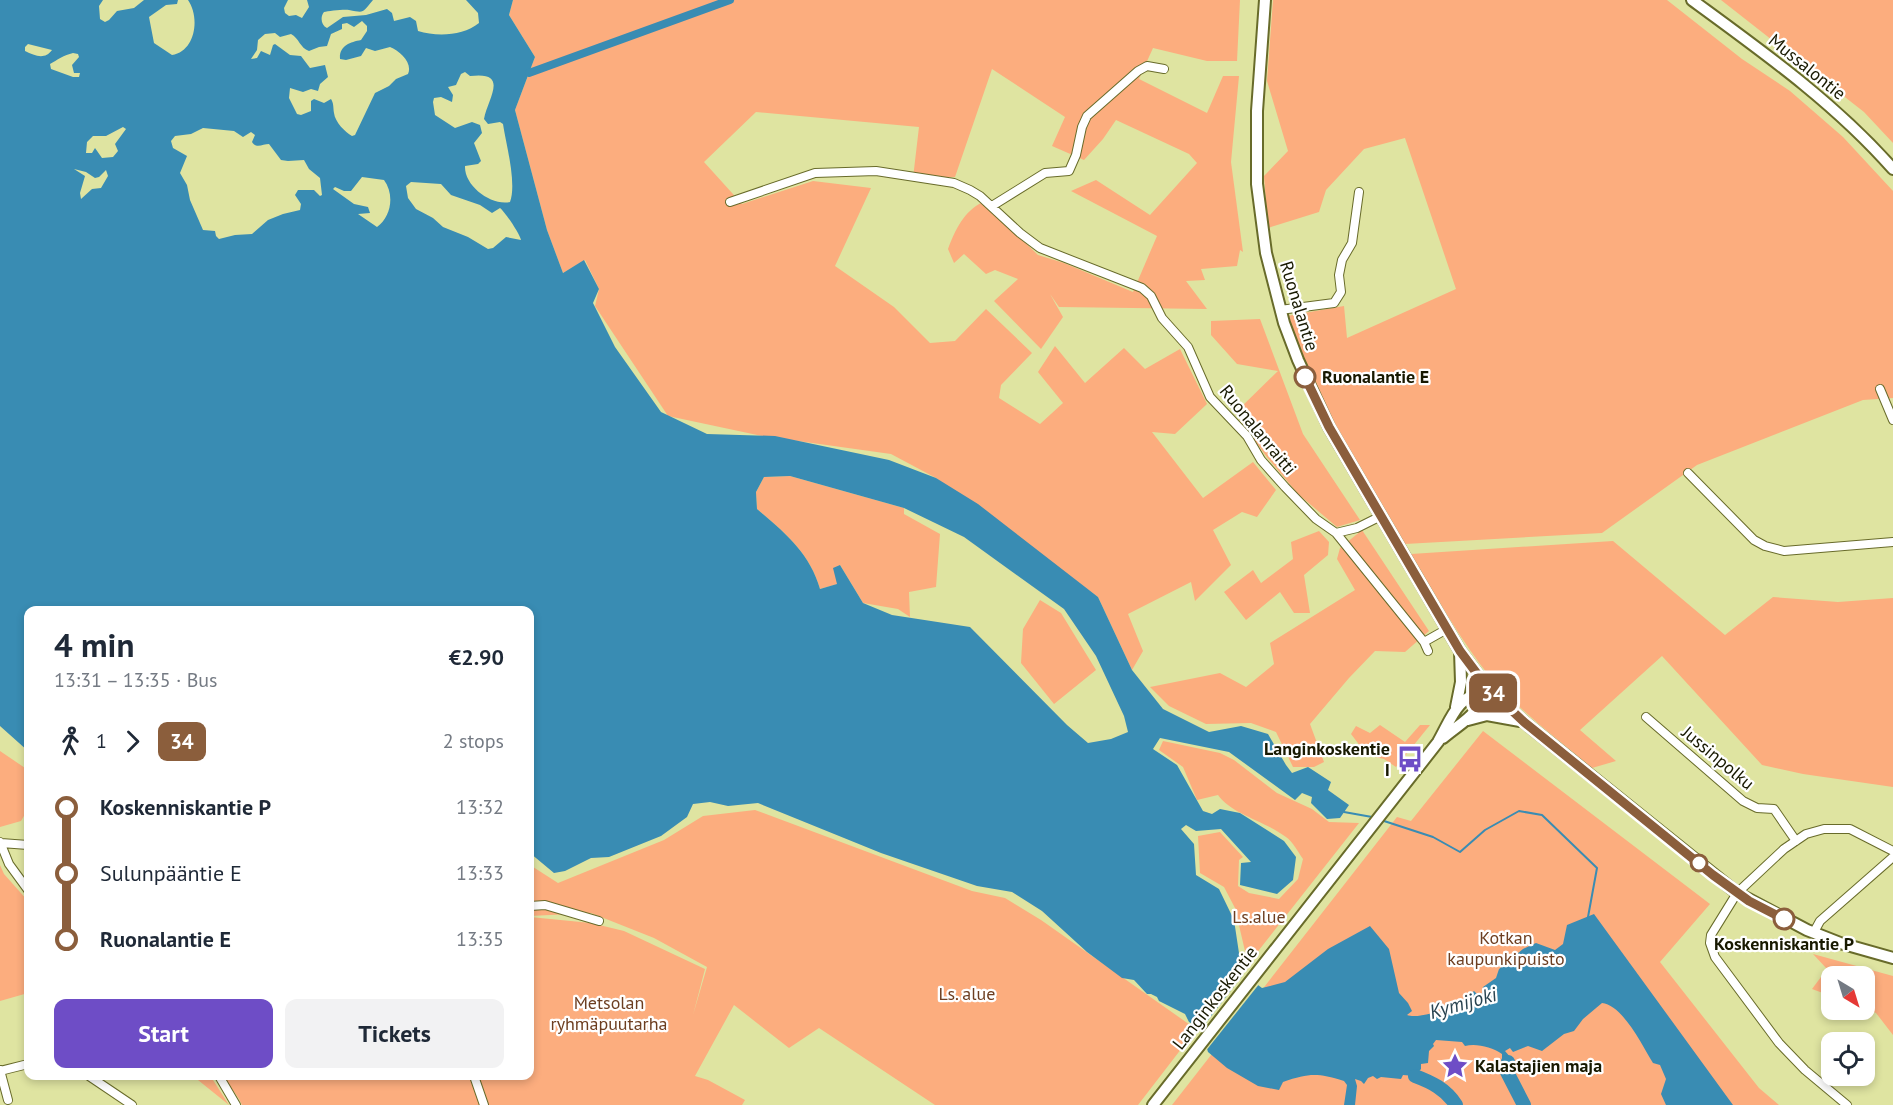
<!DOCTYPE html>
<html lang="en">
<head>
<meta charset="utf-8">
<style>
	body { margin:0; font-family:"PT Sans",sans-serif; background:#f2f2f3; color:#1f2937; height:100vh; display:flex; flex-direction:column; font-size:22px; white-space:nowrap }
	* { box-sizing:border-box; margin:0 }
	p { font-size:20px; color:#747a83 }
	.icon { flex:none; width:33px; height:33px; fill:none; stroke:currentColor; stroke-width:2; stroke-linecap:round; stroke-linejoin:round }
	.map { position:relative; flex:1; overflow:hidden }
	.drawer { position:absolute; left:24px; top:606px; width:510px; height:474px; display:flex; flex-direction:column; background:#fff; border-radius:12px; box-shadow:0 3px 9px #0003 }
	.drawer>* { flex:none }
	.badge { padding:0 12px; border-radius:9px; font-size:21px; line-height:39px }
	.needle { width:39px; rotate:142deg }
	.buttons { position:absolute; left:1821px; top:966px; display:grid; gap:12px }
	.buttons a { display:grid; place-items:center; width:54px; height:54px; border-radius:12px; background:#fff; box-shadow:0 3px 9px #0003; font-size:30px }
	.map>.badge { position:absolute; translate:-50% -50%; box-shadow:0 0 0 3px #fff }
	.legs { display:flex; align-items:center; gap:9px; height:66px; padding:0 30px; font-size:20px }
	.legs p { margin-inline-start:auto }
	.overview { display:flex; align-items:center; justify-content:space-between; height:102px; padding:0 30px }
	h1 { font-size:33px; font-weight:700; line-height:45px }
	.cta { display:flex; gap:12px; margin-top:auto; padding:12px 30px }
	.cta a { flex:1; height:69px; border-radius:12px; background:#6e4dc6; color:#fff; font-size:24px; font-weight:700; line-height:69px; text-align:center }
	.cta a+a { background:#f2f2f3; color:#1f2937 }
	ul { padding:0 30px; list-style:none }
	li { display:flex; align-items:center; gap:21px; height:66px; font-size:22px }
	li i { display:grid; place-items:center; width:9px; height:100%; margin:0 8px; background:currentColor }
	li i::after { content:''; width:15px; height:15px; margin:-8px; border:4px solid; border-radius:50%; background:#fff }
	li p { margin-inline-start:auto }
	li:first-child i { background:linear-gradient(#0000 50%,currentColor 0) }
	li:last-child i { background:linear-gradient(currentColor 50%,#0000 0) }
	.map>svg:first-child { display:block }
</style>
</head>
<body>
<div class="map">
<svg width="1893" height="1105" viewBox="0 0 1893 1105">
	<rect width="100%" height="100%" fill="#dfe4a1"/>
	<path fill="#fcad7e" d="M513 0H1240L1237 61H1207L1153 48 1139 79 1207 113 1223 76H1239L1231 162 1243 252 1240 250 1237 266 1201 269 1205 280 1186 281 1207 309 1059 307 1050 294 1063 317 1041 349 994 301 1018 279 995 270 986 274 964 254 954 263 948 249C955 230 964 211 983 202L1038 255 1064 263 1133 292 1157 236 1071 191 1096 180 1150 215 1197 163 1189 154 1116 120 1103 139 1084 160 1052 146 1065 117 992 69 955 177 913 178 919 127 756 112 704 162 742 204 813 181 871 188 835 266 894 307 930 343 955 341 986 309 1032 353 1001 385 999 398 1040 424 1063 403 1038 372 1055 346 1085 383 1124 348 1145 369 1180 349 1207 404 1175 434 1152 432 1203 498 1253 462 1276 490 1257 517 1242 512 1213 530 1231 565 1195 601 1191 582 1128 614 1143 651 1132 670 1098 597 936 478 891 454 762 436 668 416 595 306 599 289 585 260 563 273 547 230 515 110 535 57 509 15Z
		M1273 0H1667L1742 59 1790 91 1843 137 1893 191V398L1863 400 1697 465 1602 533 1405 544C1358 471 1317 396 1287 316L1344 306 1347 338 1456 289 1405 138 1364 149 1326 190 1319 212 1268 228 1264 176 1288 151 1267 81Z
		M1721 0H1893V143L1864 112Z
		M1260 319 1303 434 1360 520 1337 527 1298 494 1266 456 1235 413 1278 371 1237 364 1211 335V321Z
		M790 476 904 508V514L940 534 936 587 909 592 910 617 898 609 863 603 840 565 838 584 820 589C810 553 784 532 757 509L756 492 764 477Z
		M1362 530 1429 631 1405 652 1375 651 1349 678 1310 724 1324 762 1314 767H1293L1276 732 1251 723 1206 724 1169 706 1150 687 1220 673 1246 687 1274 664 1270 643 1355 590 1337 559 1340 548Z
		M1319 531 1329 542 1328 555 1304 575 1310 613H1294L1280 592 1246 620 1224 592 1253 570 1261 583 1293 559 1291 542Z
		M1613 541 1725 635 1773 597 1838 602 1893 598V787L1803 774 1762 765 1662 656 1580 730 1616 761 1592 768C1554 736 1510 704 1480 664 1454 629 1433 591 1411 554Z
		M1040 600 1061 613 1096 670 1054 704 1021 663 1023 629Z
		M1380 725 1405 742 1420 725H1430L1396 767 1384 759 1367 755 1351 734 1356 726 1370 733Z
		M1483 731 1710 904 1660 962 1759 1088 1779 1105H1172L1397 817 1411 821Z
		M1163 741 1220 753 1234 760 1277 793 1312 809 1329 822 1359 823 1248 964 1235 908 1224 887 1200 873 1198 836 1220 832 1243 857 1239 860 1238 886 1249 893 1279 899 1298 879 1303 859C1298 852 1293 842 1286 837 1265 821 1231 814 1218 795L1197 800 1183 767 1159 750Z
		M0 751 28 770V809L21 821 0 827Z
		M755 810 972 891 1005 898 1041 920 1193 1027 1192 1029 1195 1031 1138 1105H935L819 1028 789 1048 734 1005 695 1076 708 1080 745 1100 742 1105H487L478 1076H530V917L591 923 624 931 705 969 693 1015 707 967 654 938 591 913 530 916V865L558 883 664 840 703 816Z
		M0 865 4 874 28 901V993L0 1001Z
		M1813 954 1893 976V1035L1876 1013 1865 1008 1864 976H1832L1831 996 1812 989 1827 969Z
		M193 1076H208L213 1080 229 1105Z
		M223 1076H472L481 1105H242L239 1099Z"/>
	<path fill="#398cb3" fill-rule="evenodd" d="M0 0H103L99 6 100 19 105 22 109 20 117 11 134 8 144 0H178L177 4 166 5 149 17 154 43 172 55C196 51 200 17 188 0H288L284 8 285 13 289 16 296 15 302 18 309 7 307 0H373C362 13 365 13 349 10 345 9 328 11 324 12 320 17 321 25 327 28L343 17 366 15 387 9 392 13 394 21 410 17 416 21 418 31C437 37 463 36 479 23L478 13 466 0H513L509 15 535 57 515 110 547 230 563 273 584 260 599 289 593 303 615 347 661 412 707 434 775 436 889 460 936 478 978 504 1098 597 1132 670 1163 709 1209 732 1241 726 1268 734 1286 765 1292 773 1308 767 1331 782 1328 790 1349 805 1340 818 1327 819 1311 803 1312 797 1302 793 1295 800 1229 752 1160 738 1153 749 1177 765 1203 811 1212 814 1220 809 1240 813 1284 841 1296 857 1293 880 1277 894 1240 885 1241 863 1251 862 1221 829 1196 831 1186 825 1181 829 1194 844 1196 875 1219 889 1234 920 1242 973 1262 988 1285 982 1328 949 1370 926 1389 949 1399 993 1408 1003 1412 1011 1407 1015C1418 1019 1437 1010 1450 1011L1474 991 1478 995 1482 994 1483 987 1496 978 1499 969 1523 949 1536 943 1555 950 1563 944 1567 925 1594 914 1733 1105H1666L1661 1094 1666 1079 1660 1065 1653 1063C1643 1047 1623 1005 1602 1003L1583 1019 1574 1031 1564 1034 1542 1051 1528 1046 1513 1052 1510 1048 1505 1051 1511 1058 1508 1062 1502 1059V1054C1492 1047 1476 1043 1465 1046L1462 1042 1436 1040 1433 1044 1434 1046 1429 1051 1428 1063 1421 1064V1069L1415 1076 1403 1075 1401 1079 1381 1077 1377 1079 1373 1076 1368 1078 1364 1084 1361 1081 1355 1079 1357 1086 1355 1105H1344L1347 1085 1344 1081C1317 1073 1310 1073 1283 1082L1279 1090 1258 1086 1227 1068 1208 1052 1201 1029 1189 1022 1185 1014 1159 1001 1157 997 1151 994H1147L1134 980 1122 978 1087 952 1042 911 1012 892 977 886 881 853 758 803 728 806 710 802 693 804 687 817 661 836 609 857 591 858 565 871 554 873 530 853V610H28V751L0 726ZM362 21 367 26V31L361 40C350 42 339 46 340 59L346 60 361 56 366 48 375 51 390 47C400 51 413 63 408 74L396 79 389 86 375 93 355 135 352 136C345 132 335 122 334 113 333 107 334 104 331 99L324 103 314 99 311 101V111L301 115 297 114 289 98 290 88 303 92 311 89 318 91 320 84 328 77 325 65 310 68 301 56 290 55 275 44 273 45 270 55 261 51 257 58 251 59 257 50 258 40 265 34 275 33 280 37 291 34C299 38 300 48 309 51L319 47 327 46 331 34 342 29V24L347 23 354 27ZM28 44 52 50C45 60 35 56 25 51V47ZM73 53 78 54 79 57 72 65 74 73H80L79 77H73L51 69 50 64C57 60 64 55 73 53ZM465 72 470 76C510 71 488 98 484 119L488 124 500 122 503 124C506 144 517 183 510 202 491 206 464 186 465 166L478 164 481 161 474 143 482 133 480 125 472 122 455 128 435 115 433 102 434 98 441 97 452 102 453 95 448 87 456 85 461 74ZM123 127 126 129 115 144 118 151 113 157 102 158 95 148 92 153H86L87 142 93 136H106ZM203 128 234 131 243 137 251 132 255 135 252 142C256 149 263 144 269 144L281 160 288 161 304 160 309 169 320 178 322 195 320 196 314 190H298L295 195 301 204 300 210 283 214 268 220 252 234 235 235 219 239 216 236 215 231 203 230 190 200 187 185 180 173 187 156 173 148 171 141 175 136 191 134ZM74 169 86 172 95 178 99 177 106 170 108 176 101 188 92 189 81 199 80 193 85 176ZM362 177 384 180C395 195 391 217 377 227L358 214 370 213 368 207 354 204 333 189 335 187 344 191H351ZM411 182 441 184 451 195 480 205 492 213 500 208C505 212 520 234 521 240L506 237 493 248 488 249 468 237 443 227 433 218 416 209 408 198 406 186ZM790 476 904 508 964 537 1064 609 1096 656 1124 716 1128 732 1111 739 1088 743 1067 725 970 627 892 615 863 603 840 565 833 568 837 584 820 589C810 553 784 532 757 509L756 492 764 477Z"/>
	<path fill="#dfe4a1" d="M1245 972 1260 983 1205 1052 1199 1032Z"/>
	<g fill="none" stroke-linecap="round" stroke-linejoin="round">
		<path stroke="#398cb3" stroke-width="2" d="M1344 812 1372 817
			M1381 820 1433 837 1460 852 1485 830 1519 811 1542 815 1597 868 1588 917"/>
		<path stroke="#398cb3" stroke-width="8" d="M529 73 730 0"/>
		<path stroke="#398cb3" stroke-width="14" d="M1508 1062 1507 1072 1524 1105
			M1415 1076C1431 1082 1446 1089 1456 1105"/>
		<g stroke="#686b2a" stroke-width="10">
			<path id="street" d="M730 202 815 173 876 171 954 183 970 190 980 196 1020 233 1040 248 1142 288 1151 296 1162 318 1188 347 1210 397 1247 436 1261 460 1285 487 1316 519 1336 533 1357 528 1381 516
				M992 206 1045 173 1069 171 1076 155 1082 127 1087 116 1138 71 1147 66 1164 69
				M1280 310 1334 303 1341 292 1339 275 1342 260 1352 243 1359 192
				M1880 389 1893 420
				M1688 473 1754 540 1765 546 1784 551 1893 542
				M1336 533 1424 642 1428 651
				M1424 642 1447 629
				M1646 717 1743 801 1757 808 1774 809 1796 841
				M0 842 9 864 28 890
				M1 843 28 845
				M530 906 545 905 599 921
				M1814 932 1820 921 1893 857
				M0 1070 8 1100
				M0 1071 28 1064
				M89 1076 132 1105
				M219 1076 236 1105
				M474 1076 484 1105
				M1847 1105 1805 1070 1779 1043 1715 957 1710 943 1711 935 1737 893 1784 849 1806 834 1824 829H1850L1893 851"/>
		</g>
		<g stroke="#686b2a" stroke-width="14">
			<path id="secondary" d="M1265 0 1257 111V184L1266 253 1284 323 1298 360 1329 427 1460 651 1487 687 1524 722 1737 893 1807 930 1840 943 1893 958
				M1692 0C1763 52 1835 103 1893 169
				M1456 707 1461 682 1460 651
				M1468 720 1487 715 1520 721
				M1443 738C1467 718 1476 718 1487 687
				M1153 1105 1438 742C1454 713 1455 701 1487 687"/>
		</g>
		<use href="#street" stroke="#fff" stroke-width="8"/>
		<use href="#secondary" stroke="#fff" stroke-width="10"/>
	</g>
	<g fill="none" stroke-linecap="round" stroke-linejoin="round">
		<g stroke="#fff" stroke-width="14">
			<path id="line-1" d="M1305 377 1329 427 1416 576 1460 651 1487 687 1524 722 1713 875 1749 901 1784 919"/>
		</g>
		<use href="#line-1" stroke="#8b5e3c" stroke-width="9"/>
	</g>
	<defs>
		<g id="bus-bare" transform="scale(2.07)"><path d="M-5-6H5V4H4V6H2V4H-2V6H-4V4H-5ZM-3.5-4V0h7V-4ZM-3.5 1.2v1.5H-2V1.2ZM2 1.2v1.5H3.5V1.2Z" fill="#6e4dc6" stroke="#fff" stroke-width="2.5" paint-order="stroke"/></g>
		<g id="sight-bare" transform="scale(2.07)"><path d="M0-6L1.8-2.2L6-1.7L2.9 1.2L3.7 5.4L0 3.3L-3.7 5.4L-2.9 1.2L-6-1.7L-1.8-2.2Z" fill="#6e4dc6" stroke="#fff" stroke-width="2.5" paint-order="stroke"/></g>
	</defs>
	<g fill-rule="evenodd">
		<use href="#bus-bare" x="1410" y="759"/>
		<use href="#sight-bare" x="1455" y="1066"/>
	</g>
	<g fill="#fff" stroke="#8b5e3c" stroke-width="3">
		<circle cx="1305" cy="377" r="10"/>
		<circle cx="1699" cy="863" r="8"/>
		<circle cx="1784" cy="919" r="10"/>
	</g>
	<g text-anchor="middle" stroke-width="4.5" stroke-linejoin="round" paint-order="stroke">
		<g font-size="18" fill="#181901" stroke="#fff">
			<text transform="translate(1807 67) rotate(39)" y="6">Mussalontie</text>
			<text transform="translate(1299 306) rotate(73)" y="6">Ruonalantie</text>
			<text transform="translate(1258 430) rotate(51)" y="6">Ruonalanraitti</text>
			<text transform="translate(1718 758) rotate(40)" y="6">Jussinpolku</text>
			<text transform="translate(1215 998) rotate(-52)" y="6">Langinkoskentie</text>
		</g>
		<g font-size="18" font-weight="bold" fill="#181901" stroke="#fff" text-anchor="start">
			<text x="1322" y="383">Ruonalantie E</text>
			<text x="1784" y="950" text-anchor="middle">Koskenniskantie P</text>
		</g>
		<g font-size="18" font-weight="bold" fill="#181901" stroke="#fff" text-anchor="end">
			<text x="1390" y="755">Langinkoskentie<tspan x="1390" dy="21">I</tspan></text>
			<text x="1475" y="1072" text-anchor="start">Kalastajien maja</text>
		</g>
		<g font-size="18" fill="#6d3e20" stroke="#fff">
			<text x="1259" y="923">Ls.alue</text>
			<text x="1506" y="944">Kotkan<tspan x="1506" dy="21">kaupunkipuisto</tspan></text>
			<text x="967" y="1000">Ls. alue</text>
			<text x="609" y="1009">Metsolan<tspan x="609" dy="21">ryhmäpuutarha</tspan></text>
		</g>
		<g font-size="20" font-style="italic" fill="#294350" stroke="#fff">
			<text transform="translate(1463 1003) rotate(-16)" y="7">Kymijoki</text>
		</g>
	</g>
</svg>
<div class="buttons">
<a><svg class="needle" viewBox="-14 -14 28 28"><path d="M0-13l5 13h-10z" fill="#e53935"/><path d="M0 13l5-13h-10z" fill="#747a83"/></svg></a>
<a><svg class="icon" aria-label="locate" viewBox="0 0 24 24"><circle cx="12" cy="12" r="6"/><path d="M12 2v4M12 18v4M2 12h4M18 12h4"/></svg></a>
</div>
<b class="badge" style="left:1493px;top:693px;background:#8b5e3c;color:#fff">34</b>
<section class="drawer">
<div class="overview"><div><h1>4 min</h1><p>13:31 – 13:35 · Bus</p></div><b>€2.90</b></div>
<div class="legs"><svg class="icon" aria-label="walk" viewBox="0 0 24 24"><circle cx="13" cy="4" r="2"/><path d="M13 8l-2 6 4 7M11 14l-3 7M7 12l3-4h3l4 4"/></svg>1<svg class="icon" aria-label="forward" viewBox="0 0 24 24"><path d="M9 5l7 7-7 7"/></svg><b class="badge" style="background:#8b5e3c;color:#fff">34</b><p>2 stops</p></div>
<ul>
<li><i style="color:#8b5e3c"></i><b>Koskenniskantie P</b><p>13:32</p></li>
<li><i style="color:#8b5e3c"></i><span>Sulunpääntie E</span><p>13:33</p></li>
<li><i style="color:#8b5e3c"></i><b>Ruonalantie E</b><p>13:35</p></li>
</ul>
<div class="cta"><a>Start</a><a>Tickets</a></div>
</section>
</div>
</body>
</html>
